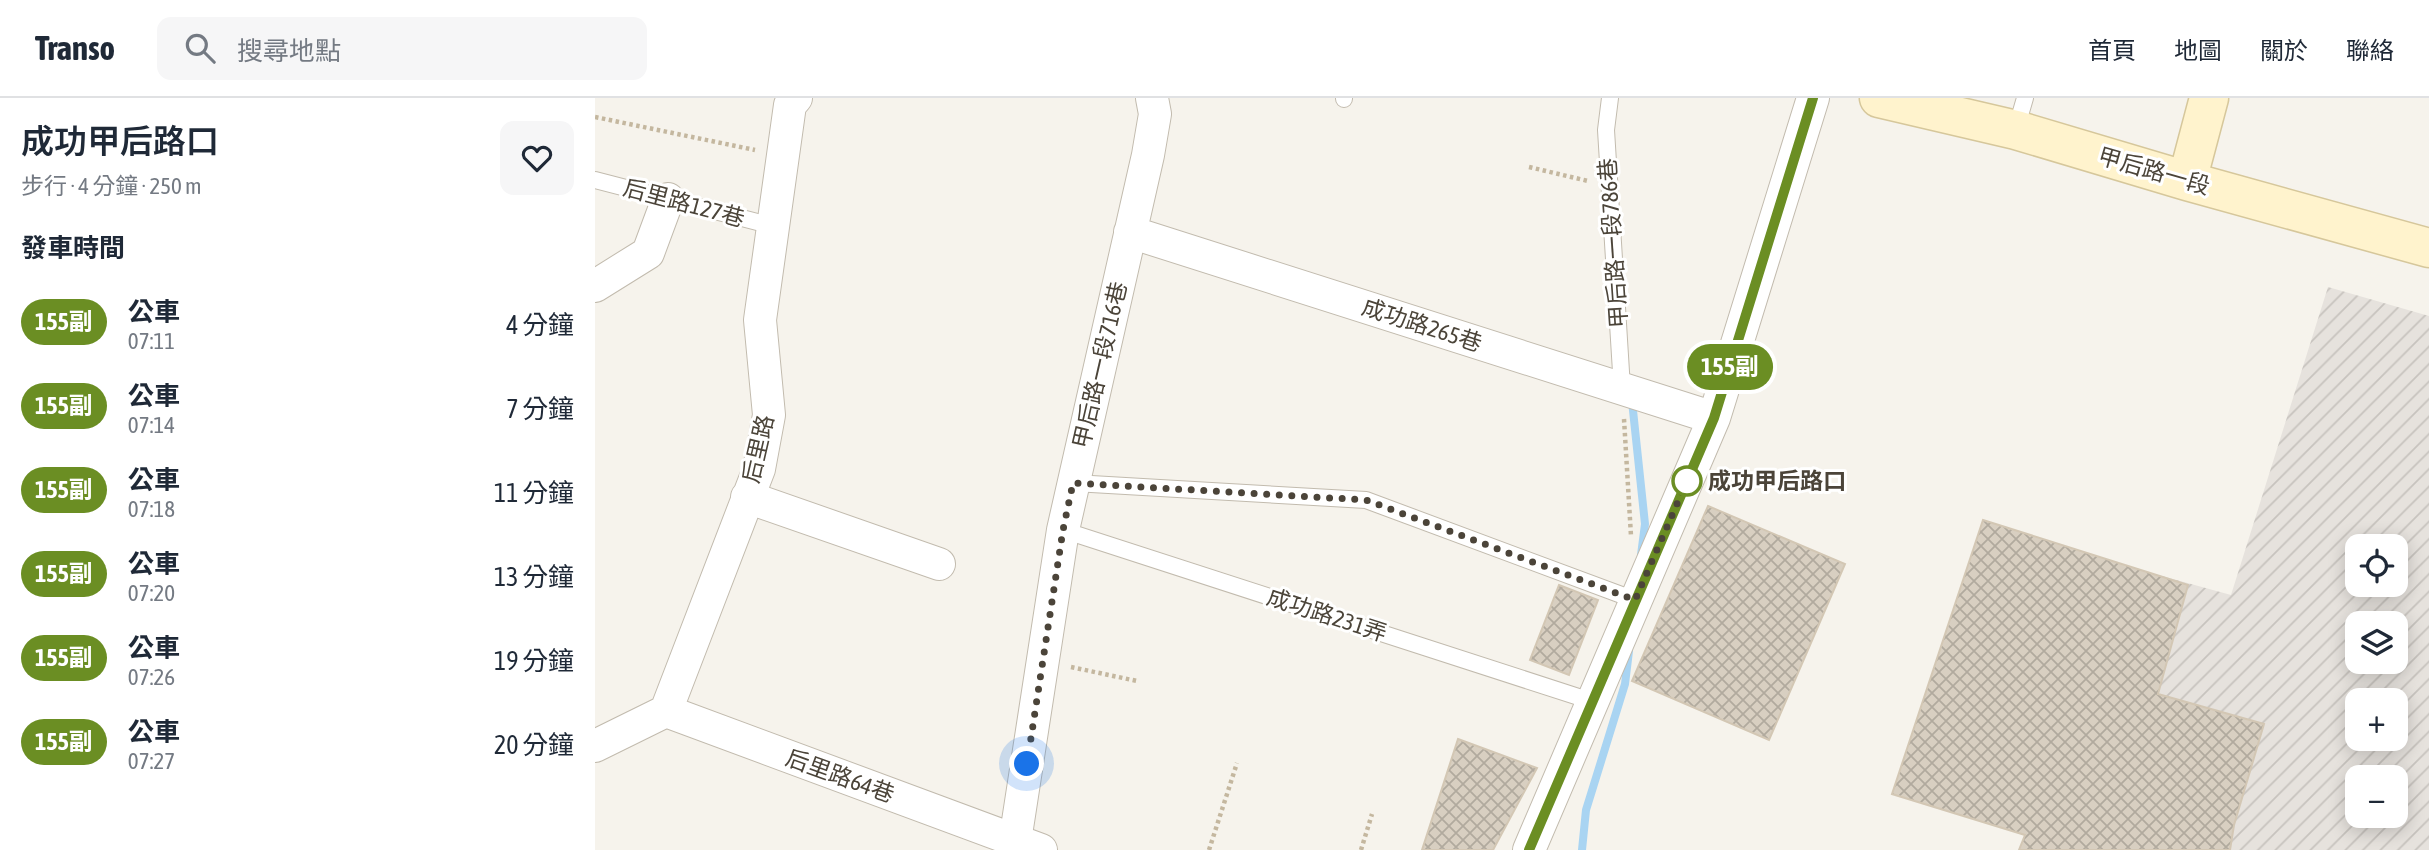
<!DOCTYPE html>
<html lang="zh-TW">
<head>
<meta charset="utf-8">
<style>
	body { margin:0; font-family:"Asap Condensed","Noto Sans TC",sans-serif; background:#f6f6f7; color:#1f2937; height:100vh; display:flex; flex-direction:column; font-size:26px; white-space:nowrap }
	* { box-sizing:border-box; margin:0 }
	p { font-size:23px; color:#747a83 }
	.icon { flex:none; width:38px; height:38px; fill:none; stroke:currentColor; stroke-width:2; stroke-linecap:round; stroke-linejoin:round }
	.map { position:relative; flex:1; overflow:hidden }
	.drawer { display:flex; flex-direction:column; background:#fff; width:595px }
	.drawer>* { flex:none }
	.badge { padding:0 14px; border-radius:23px; font-size:24px; line-height:46px }
	.tools { position:absolute; left:1750px; top:436px; display:grid; gap:14px }
	.tools a { display:grid; place-items:center; width:63px; height:63px; border-radius:14px; background:#fff; box-shadow:0 4px 18px #0003; font-size:35px }
	.you { position:absolute; width:35px; height:35px; margin:-18px; border:5px solid #fff; border-radius:50%; background:#1a73e8; box-shadow:0 0 0 10px #1a73e833 }
	.map>.badge { position:absolute; translate:-50% -50%; box-shadow:0 0 0 4px #fff }
	h2 { padding:0 21px; font-size:26px; line-height:63px }
	.round { display:grid; place-items:center; flex:none; width:74px; height:74px; border-radius:14px; background:#f6f6f7 }
	.overview { display:flex; align-items:center; justify-content:space-between; height:119px; padding:0 21px }
	h1 { font-size:33px; font-weight:600; line-height:52px }
	ul { padding:0; list-style:none }
	li { display:flex; align-items:center; gap:21px; height:84px; padding:0 21px }
	li div { flex:1 }
	li b { display:block; font-size:26px }
	li em { font-style:normal }
	li .badge { min-width:77px; font-weight:700; text-align:center }
	header { display:flex; align-items:center; gap:42px; box-sizing:border-box; height:98px; padding:0 35px; background:#fff; border-bottom:2px solid #e0e1e3 }
	header strong { font-size:33px }
	nav { display:flex; gap:38px; margin-inline-start:auto; font-size:24px }
	.search { width:490px; height:63px; background:#f6f6f7; display:flex; align-items:center; gap:18px; box-sizing:border-box; padding:0 24px; border-radius:14px; color:#747a83; font-size:26px }
	main { display:flex; flex:1; min-height:0 }
	.map>svg:first-child { display:block }
</style>
</head>
<body>
<header>
<strong>Transo</strong>
<div class="search"><svg class="icon" aria-label="search" viewBox="0 0 24 24"><circle cx="10" cy="10" r="6"/><path d="M15 15l6 6"/></svg>搜尋地點</div>
<nav><a>首頁</a><a>地圖</a><a>關於</a><a>聯絡</a></nav>
</header>
<main>
<section class="drawer">
<div class="overview"><div><h1>成功甲后路口</h1><p>步行 · 4 分鐘 · 250 m</p></div><a class="round"><svg class="icon" aria-label="heart" viewBox="0 0 24 24"><path d="M12 20l-8-8c-3-5 5-10 8-4 3-6 11-1 8 4z"/></svg></a></div>
<h2>發車時間</h2>
<ul>
<li><span class="badge" style="background:#6b8e23;color:#fff">155副</span><div><b>公車</b><p>07:11</p></div><em>4 分鐘</em></li>
<li><span class="badge" style="background:#6b8e23;color:#fff">155副</span><div><b>公車</b><p>07:14</p></div><em>7 分鐘</em></li>
<li><span class="badge" style="background:#6b8e23;color:#fff">155副</span><div><b>公車</b><p>07:18</p></div><em>11 分鐘</em></li>
<li><span class="badge" style="background:#6b8e23;color:#fff">155副</span><div><b>公車</b><p>07:20</p></div><em>13 分鐘</em></li>
<li><span class="badge" style="background:#6b8e23;color:#fff">155副</span><div><b>公車</b><p>07:26</p></div><em>19 分鐘</em></li>
<li><span class="badge" style="background:#6b8e23;color:#fff">155副</span><div><b>公車</b><p>07:27</p></div><em>20 分鐘</em></li>
</ul>
</section>
<div class="map">
<svg width="1834" height="752" viewBox="0 0 1834 752">
	<defs>
		<pattern id="industrial-furrows" width="10" height="10" patternUnits="userSpaceOnUse" patternTransform="scale(1.75)"><rect width="10" height="10" fill="#e6e2dd"/><path d="M-1 1l2-2M0 10L10 0M9 11l2-2" fill="none" stroke="#c7c3be"/></pattern>
		<pattern id="building-cross-hatch" width="8" height="8" patternUnits="userSpaceOnUse" patternTransform="scale(1.75)"><rect width="8" height="8" fill="#d8cfc1"/><path d="M0 0l8 8M0 8l8-8" fill="none" stroke="#b1aa9e"/></pattern>
	</defs>
	<rect width="100%" height="100%" fill="#f6f3ec"/>
	<path fill="url(#industrial-furrows)" fill-rule="evenodd" d="M1733 189 1834 218V752H1459L1396 431 1636 497ZM1762 448H1801V486H1762ZM1762 525H1801V564H1762ZM1762 602H1801V640H1762ZM1762 679H1801V718H1762Z"/>
	<g fill="none" stroke-linecap="round" stroke-linejoin="round">
		<path stroke="#a9d4f2" stroke-width="8" d="M1037 303 1050 426 1046 457
			M987 752 991 712 1030 586 1034 553"/>
	</g>
	<path fill="url(#building-cross-hatch)" stroke="#d3c7b4" stroke-width="2" d="M1113 408 1250 466 1174 642 1037 583Z
		M1388 422 1593 487 1563 596 1669 626 1639 727 1635 752H1424L1430 737 1297 696Z
		M964 487 1003 502 974 577 935 562Z
		M863 641 942 670 898 752H827Z"/>
	<g fill="none" stroke-linecap="round" stroke-linejoin="round">
		<g stroke="#c2bbae" stroke-width="18">
			<path id="lane" d="M1015 0 1011 32 1027 290
				M749 1V0
				M1421 31 1430 0
				M0 82 178 128
				M479 385 771 402 1040 502
				M468 432 996 603"/>
		</g>
		<g stroke="#c2bbae" stroke-width="34">
			<path id="street" d="M535 134 1119 320
				M0 188 53 155 73 101
				M152 399 344 466
				M71 613 446 752
				M0 648 71 613 164 371 174 317 165 222 195 7 201 0
				M420 743 468 432 553 57 560 16 557 0
				M934 752 1119 320 1218 0"/>
		</g>
		<g stroke="#d6c79b" stroke-width="41">
			<path id="secondary" d="M1284 0 1421 32 1592 83 1834 150
				M1592 83 1614 0"/>
		</g>
		<path stroke="#c4b79f" stroke-width="4.5" stroke-dasharray="3.5 3.5" stroke-linecap="butt" d="M0 19 160 52
			M934 69 993 83
			M1029 321 1036 438
			M476 569 542 583
			M614 752 642 665
			M766 752 777 716"/>
		<use href="#lane" stroke="#fff" stroke-width="16"/>
		<use href="#street" stroke="#fff" stroke-width="32"/>
		<use href="#secondary" stroke="#fff3cd" stroke-width="38"/>
	</g>
	<g fill="none" stroke-linecap="round" stroke-linejoin="round">
		<g stroke="#fff" stroke-width="16">
			<path id="line" d="M934 752 1119 320 1218 0"/>
		</g>
		<use href="#line" stroke="#6b8e23" stroke-width="10"/>
		<path stroke="#4b4439" stroke-width="7" stroke-dasharray="0 12.6" d="M432 666 468 432 478 385 771 402 1040 502 1092 383"/>
	</g>
	<circle fill="#fff" stroke="#6b8e23" stroke-width="3.5" cx="1092" cy="383" r="14"/>
	<g text-anchor="middle" stroke-width="6" stroke-linejoin="round" paint-order="stroke">
		<g font-size="23" fill="#4b4439" stroke="#fff">
			<text transform="translate(1559 73) rotate(16)" y="8">甲后路一段</text>
			<text transform="translate(89 105) rotate(15)" y="8">后里路127巷</text>
			<text transform="translate(1018 145) rotate(-94)" y="8">甲后路一段786巷</text>
			<text transform="translate(827 227) rotate(18)" y="8">成功路265巷</text>
			<text transform="translate(505 267) rotate(-77)" y="8">甲后路一段716巷</text>
			<text transform="translate(163 351) rotate(-77)" y="8">后里路</text>
			<text transform="translate(732 517) rotate(18)" y="8">成功路231弄</text>
			<text transform="translate(245 678) rotate(20)" y="8">后里路64巷</text>
		</g>
		<g font-size="23" font-weight="bold" fill="#4b4439" stroke="#fff" text-anchor="start">
			<text x="1113" y="391">成功甲后路口</text>
		</g>
	</g>
</svg>
<div class="tools">
<a><svg class="icon" aria-label="locate" viewBox="0 0 24 24"><circle cx="12" cy="12" r="6"/><path d="M12 2v4M12 18v4M2 12h4M18 12h4"/></svg></a>
<a><svg class="icon" aria-label="layers" viewBox="0 0 24 24"><path d="M12 4l9 5-9 5-9-5zM3 14l9 5 9-5"/></svg></a>
<a>+</a>
<a>−</a>
</div>
<div class="you" style="left:432px;top:666px"></div>
<b class="badge" style="left:1135px;top:269px;background:#6b8e23;color:#fff">155副</b>
</div>
</main>
</body>
</html>
